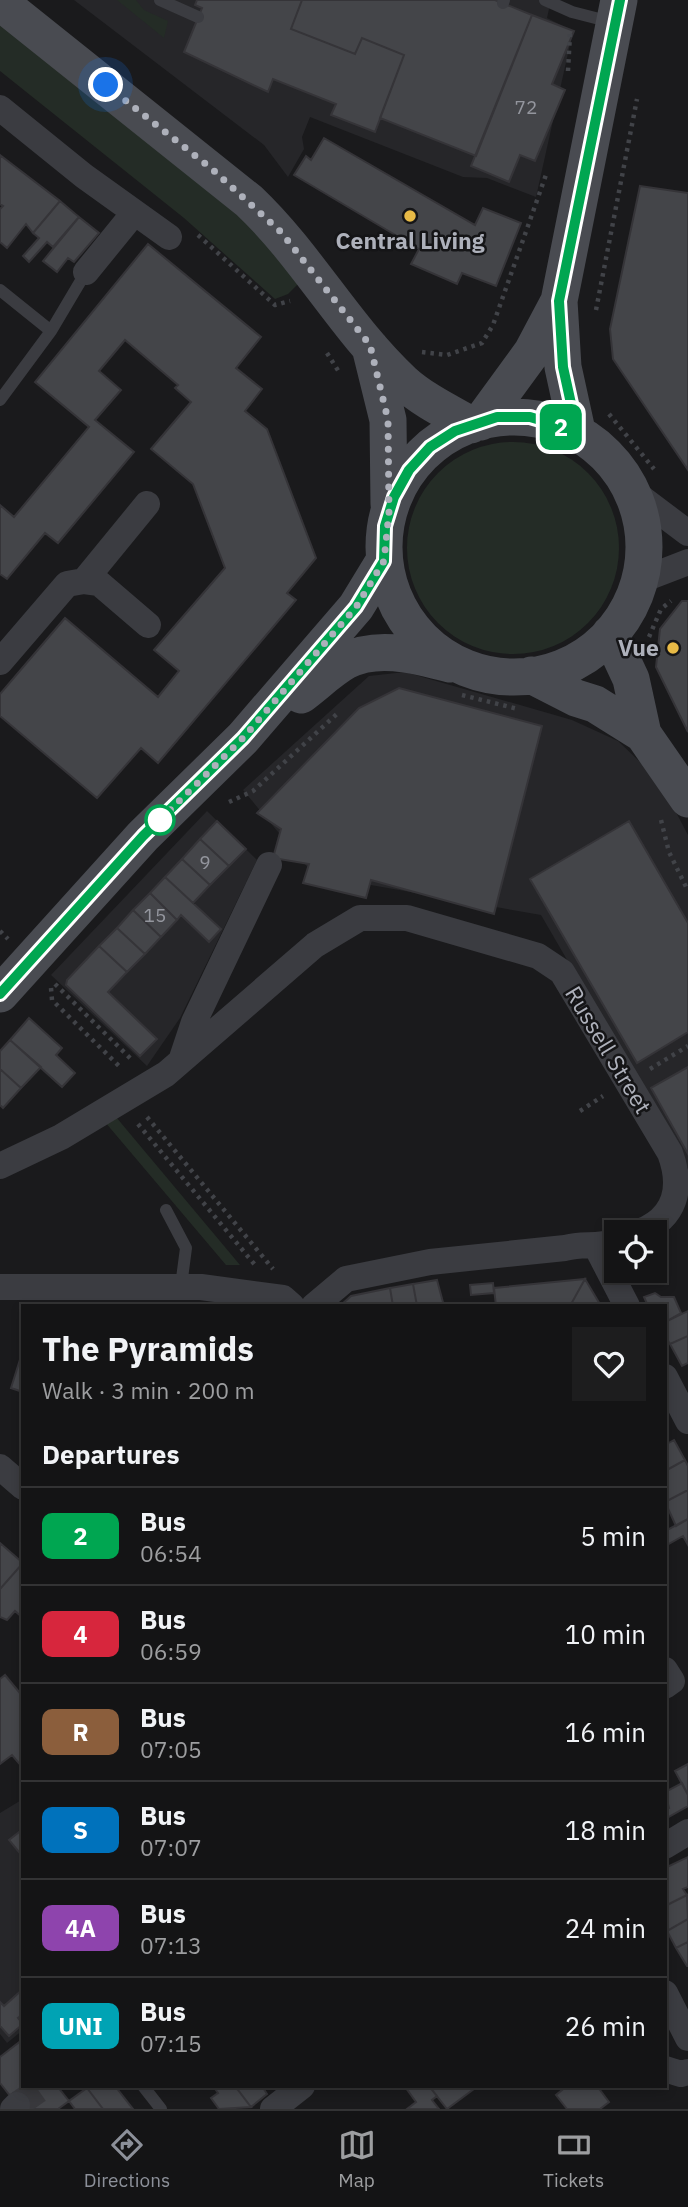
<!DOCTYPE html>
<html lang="en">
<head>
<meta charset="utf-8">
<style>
	body { margin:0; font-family:"IBM Plex Sans",sans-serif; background:#1d1d1e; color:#f1f3f6; height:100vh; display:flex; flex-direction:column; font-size:26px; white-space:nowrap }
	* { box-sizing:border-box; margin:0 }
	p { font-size:23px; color:#9d9ea0 }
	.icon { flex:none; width:38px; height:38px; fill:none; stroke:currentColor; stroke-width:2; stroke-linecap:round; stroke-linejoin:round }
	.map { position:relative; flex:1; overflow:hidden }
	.side { position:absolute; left:21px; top:1304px; width:646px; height:784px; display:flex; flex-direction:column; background:#141415; border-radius:0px; box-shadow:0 4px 10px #0003,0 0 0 2px #333334 }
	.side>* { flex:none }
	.badge { padding:0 14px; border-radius:10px; font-size:24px; line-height:46px }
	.controls { position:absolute; left:604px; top:1220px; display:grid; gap:14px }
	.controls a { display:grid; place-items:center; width:63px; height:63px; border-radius:0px; background:#141415; box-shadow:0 4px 10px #0003,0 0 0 2px #333334; font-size:35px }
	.you { position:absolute; width:35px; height:35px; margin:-18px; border:5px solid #fff; border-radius:50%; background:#1a73e8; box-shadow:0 0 0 10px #1a73e833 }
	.map>.badge { position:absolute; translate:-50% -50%; box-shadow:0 0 0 4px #fff }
	h2 { padding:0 21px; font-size:26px; line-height:63px }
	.round { display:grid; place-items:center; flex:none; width:74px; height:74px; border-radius:0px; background:#1d1d1e }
	.head { display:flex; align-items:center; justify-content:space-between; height:119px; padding:0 21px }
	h1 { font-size:33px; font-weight:800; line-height:52px }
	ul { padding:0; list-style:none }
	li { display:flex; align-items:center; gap:21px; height:98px; padding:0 21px; border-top:2px solid #333334 }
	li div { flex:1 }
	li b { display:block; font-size:26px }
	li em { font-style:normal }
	li .badge { min-width:77px; font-weight:700; text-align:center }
	.dock { display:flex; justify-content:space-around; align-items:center; height:98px; border-top:2px solid #333334; background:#141415; font-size:19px; color:#9d9ea0 }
	.dock a { display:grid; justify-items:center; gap:4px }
	.dock .current { color:#8c9099 }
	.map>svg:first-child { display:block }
</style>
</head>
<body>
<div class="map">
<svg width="688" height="2109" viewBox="0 0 688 2109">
	<rect width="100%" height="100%" fill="#1a1a1c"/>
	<path fill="#262629" d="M74 0H551L547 18 573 31 536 197 487 178 463 177 310 117 302 137 304 149 288 177 264 145Z
		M405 672 572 720 618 741 659 780 688 835V1168L541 915 314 875 243 790 369 676Z
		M207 811 257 860 180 1018 147 1066 51 975Z
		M23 1799V2030L7 2043 0 2034V1813Z"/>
	<path fill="#242c26" d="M117 0H136L144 10 168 21 164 38Z
		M0 24 257 227 298 284 288 294 275 299 184 218 0 71Z
		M407 548a106 106 0 1 1 212 0a106 106 0 1 1-212 0Z
		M116 1117 240 1265H226L105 1122Z"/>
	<path fill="#444549" stroke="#353438" stroke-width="2" d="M197 0H302L291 29 355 54 362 38 404 55 375 132 331 115 336 104 273 79 268 92 184 52 202 8 195 5Z
		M302 0H495L532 15 476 156 380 118 404 55 362 38 355 54 291 29Z
		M532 15 574 31 552 84 565 90 535 161 520 155 509 182 471 166Z
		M324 138 475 225 483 208 521 223 496 286 462 273 457 284 411 264 419 249 294 175 306 156 311 160Z
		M0 155 60 201 33 233 26 224 7 248 0 242V209L3 206 0 204Z
		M640 186 688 193V470L613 359 610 329Z
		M60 201 79 217 53 247 47 242 29 262 23 256 39 238 33 233Z
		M79 217 99 233 74 262 68 258 57 272 43 261Z
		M148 244 261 337 236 368 262 389 245 411 267 429 316 558 287 593 296 600 158 763 141 748 97 798 0 716V694L65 618 158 697 179 671 154 650 225 568 193 484 151 449 191 402 175 388 178 385 125 340 99 371 121 390 95 420 134 452 58 543 45 533 7 579 0 574V505L14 517 89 427 35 382Z
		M682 601H688V732L656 667 660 629Z
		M399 688 542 726 494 914 371 880 366 898 303 883 309 864 273 858 281 829 257 813 359 708Z
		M217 821 246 849 229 866 200 839Z
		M629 821 688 923V1032L637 1063 530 879Z
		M200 839 229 866 210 885 182 859Z
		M182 859 210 885 193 903 165 877Z
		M165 877 221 929 209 942 181 915 177 920 150 893Z
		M150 893 177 920 161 937 133 910Z
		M133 910 161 937 145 954 117 928Z
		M117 928 145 954 127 972 99 946Z
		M99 946 127 972 108 992 157 1039 140 1056 66 985 67 980Z
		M29 1018 62 1048 56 1055 75 1073 62 1087 10 1040Z
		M10 1040 41 1067 21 1088 0 1069V1051Z
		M688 1067V1154L651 1088Z
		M0 1069 21 1088 3 1108 0 1105Z
		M585 1279 570 1306H496L494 1288Z
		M585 1279 601 1306H570Z
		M437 1280 444 1306H417L413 1284Z
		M493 1283 494 1293 471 1295 470 1285Z
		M413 1284 417 1306H393L390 1288Z
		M390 1288 393 1306H340L351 1296Z
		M655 1293 661 1297H674L681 1313 665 1322V1306H648L644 1297Z
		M688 1311V1336L670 1344 665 1336V1322Z
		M688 1336V1363L682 1366 670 1344Z
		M23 1350V1392L11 1388Z
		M674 1440 685 1460 665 1471V1445Z
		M685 1460 688 1466V1490L665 1502V1471Z
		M688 1490V1519L676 1526 665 1502Z
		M688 1519V1545L683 1536 665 1546V1531Z
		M0 1543 23 1563 0 1589Z
		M23 1563V1618L15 1611 7 1620 0 1617V1589Z
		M5 1675 19 1692 23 1688V1768L12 1755 0 1764V1679Z
		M688 1764V1795L675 1771Z
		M682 1783 688 1795V1806L665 1819V1810L669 1808 665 1792Z
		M23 1829V1857L9 1840Z
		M688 1857V1887L683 1889 687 1895 665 1906V1868Z
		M687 1895 688 1919 667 1931 665 1906Z
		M688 1919V1942L676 1948 667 1931Z
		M688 1942V1966H687L676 1948Z
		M23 1989V2014L18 2018 23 2024 9 2036 0 2026V2002L4 2006Z
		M22 2040 25 2086 11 2097 0 2083V2057Z
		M25 2086H57L69 2101 58 2109H20L11 2097Z
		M88 2086H115L133 2109H103L87 2088Z
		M213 2086H235L251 2107 219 2109 211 2098 218 2093Z
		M235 2086H262L267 2094 251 2107Z
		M408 2086H429L437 2096 432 2100 439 2109H407L416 2102 406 2088Z
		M429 2086H478L447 2109Z
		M567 2086H597L609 2102 600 2109H567L556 2095Z
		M87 2088 103 2109H75L69 2101Z"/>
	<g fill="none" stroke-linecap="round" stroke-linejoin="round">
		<path stroke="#38383c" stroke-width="26" stroke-dasharray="26 13" stroke-linecap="butt" d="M17 2105 44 2086"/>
		<path stroke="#414348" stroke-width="4.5" stroke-dasharray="3.5 5" stroke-linecap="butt" d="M568 71 570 34
			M198 235 275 305 290 301
			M596 310 637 99
			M422 352 447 355 482 343 493 325 547 172
			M327 353 339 372
			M609 414 654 469
			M649 637 661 609 671 601
			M462 695 518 709
			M229 802 253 791 338 713
			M661 820 669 852 688 891
			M0 931 8 939
			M55 984 133 1061
			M51 988 52 1000 122 1069
			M650 1069 688 1046
			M580 1111 603 1096
			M147 1117 273 1269
			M138 1124 255 1265"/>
		<path stroke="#3b3c41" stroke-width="12" d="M160 0 198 17
			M545 0 572 12 611 22
			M503 3 504 0
			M0 290 51 331
			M0 400 51 331 86 272
			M166 1210 186 1248 181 1286
			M143 2086 161 2109"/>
		<path stroke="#3b3c41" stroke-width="26" d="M0 108 84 176 169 237
			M86 272 134 213
			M632 491 688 533
			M84 581 99 583 148 625
			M639 581 688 562
			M0 662 67 584 84 581 147 504
			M181 1061 194 1022 269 865
			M0 1166 61 1137 166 1074 315 945 360 918H407L538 956 562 972 670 1153C683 1188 676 1218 639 1232
			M597 1248 627 1306
			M0 1287H201L283 1298 292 1306
			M314 1306 346 1279 430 1262 565 1248C584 1243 597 1248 616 1241
			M665 1377 688 1421
			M0 1467 23 1487
			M665 1670 672 1681 665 1686
			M665 1846 688 1832
			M665 1993 688 2038
			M665 2069 681 2074 688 2072
			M13 2109 17 2105
			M273 2109 302 2086"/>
		<path stroke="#494b51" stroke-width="37" d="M0 2 249 201C307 256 345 328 403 382 423 400 448 412 471 425
			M370 347 388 420 389 504
			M384 547a130 130 0 1 1 260 0a130 130 0 1 1-260 0Z
			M481 422 532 352 558 303
			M577 431 563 367 559 301 619 0
			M610 634 631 679 643 734 688 799
			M531 675 576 698 595 704 643 734
			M301 695C316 684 330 670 346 661 378 644 418 656 450 664
			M0 994 143 836 243 738 356 607 384 561"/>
	</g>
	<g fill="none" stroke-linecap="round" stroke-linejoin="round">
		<g stroke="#fff" stroke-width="16">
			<path id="line" d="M0 994 143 836 243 738 356 607 384 561 385 526 394 497 409 470 430 447 455 431 497 417H530L577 431 563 367 559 301 620 0"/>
		</g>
		<use href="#line" stroke="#00a651" stroke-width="10"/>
		<path stroke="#aeb1bb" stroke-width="7" stroke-dasharray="0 12.6" d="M106 85 212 169 281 232 370 345 388 420 389 512 384 561 356 607 243 738 160 820"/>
	</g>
	<g fill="#e8ba46" stroke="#151517" stroke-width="2.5">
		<circle cx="410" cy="216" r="7"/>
		<circle cx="673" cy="648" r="7"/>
	</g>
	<circle fill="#fff" stroke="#00a651" stroke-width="3.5" cx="160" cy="820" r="14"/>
	<g text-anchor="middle" stroke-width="5" stroke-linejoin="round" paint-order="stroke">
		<g font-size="19" fill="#94969e">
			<text x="526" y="114">72</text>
			<text x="205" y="869">9</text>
			<text x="155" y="922">15</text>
		</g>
		<g font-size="23" font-weight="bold" fill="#aeb1bb" stroke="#151517">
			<text x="410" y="249">Central Living</text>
			<text x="659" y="656" text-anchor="end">Vue</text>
		</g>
		<g font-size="23" fill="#aeb1bb" stroke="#151517">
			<text transform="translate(608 1050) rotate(59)" y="8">Russell Street</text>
		</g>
	</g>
</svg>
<div class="controls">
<a><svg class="icon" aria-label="locate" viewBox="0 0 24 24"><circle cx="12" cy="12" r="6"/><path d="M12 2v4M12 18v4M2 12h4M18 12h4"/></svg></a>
</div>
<div class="you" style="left:106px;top:85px"></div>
<b class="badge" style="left:561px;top:427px;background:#00a651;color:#fff">2</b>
<section class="side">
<div class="head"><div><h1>The Pyramids</h1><p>Walk · 3 min · 200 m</p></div><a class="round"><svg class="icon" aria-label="heart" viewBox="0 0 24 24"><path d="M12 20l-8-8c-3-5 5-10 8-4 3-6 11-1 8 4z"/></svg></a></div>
<h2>Departures</h2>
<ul>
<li><span class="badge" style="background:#00a651;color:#fff">2</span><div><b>Bus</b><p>06:54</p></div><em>5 min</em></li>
<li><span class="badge" style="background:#d7263d;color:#fff">4</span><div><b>Bus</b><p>06:59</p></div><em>10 min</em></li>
<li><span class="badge" style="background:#8b5e3c;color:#fff">R</span><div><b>Bus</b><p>07:05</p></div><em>16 min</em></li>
<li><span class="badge" style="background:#0072bc;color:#fff">S</span><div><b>Bus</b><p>07:07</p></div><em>18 min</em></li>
<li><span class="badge" style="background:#8e44ad;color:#fff">4A</span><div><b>Bus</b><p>07:13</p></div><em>24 min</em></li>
<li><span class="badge" style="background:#00a3b4;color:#fff">UNI</span><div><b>Bus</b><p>07:15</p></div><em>26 min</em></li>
</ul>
</section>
</div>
<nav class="dock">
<a class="current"><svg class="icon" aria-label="directions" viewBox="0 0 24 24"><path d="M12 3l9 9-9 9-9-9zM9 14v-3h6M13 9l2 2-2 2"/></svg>Directions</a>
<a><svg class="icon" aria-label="map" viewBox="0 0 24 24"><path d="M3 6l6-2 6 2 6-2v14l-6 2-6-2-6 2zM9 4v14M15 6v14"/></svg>Map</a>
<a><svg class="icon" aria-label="tickets" viewBox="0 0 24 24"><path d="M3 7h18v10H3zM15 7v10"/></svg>Tickets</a>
</nav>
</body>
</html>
